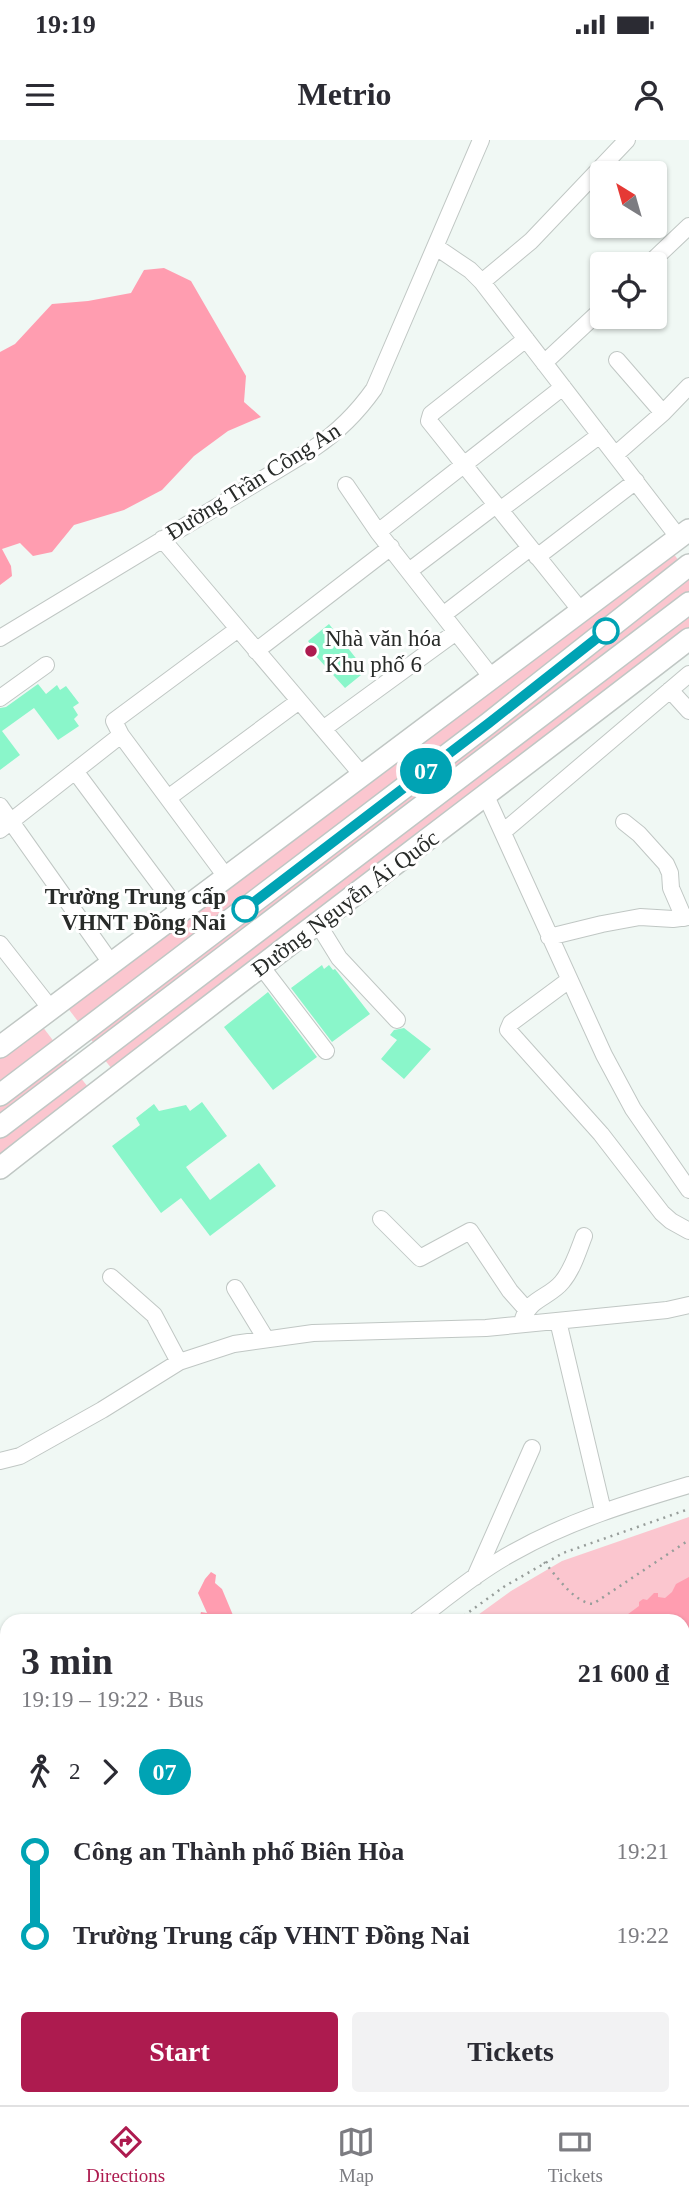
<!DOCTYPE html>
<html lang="en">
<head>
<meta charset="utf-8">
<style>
	body { margin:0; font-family:"Times New Roman",serif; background:#f2f2f3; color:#2b2b33; height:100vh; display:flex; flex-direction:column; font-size:26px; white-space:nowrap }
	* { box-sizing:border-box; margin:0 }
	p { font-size:23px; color:#7c7c81 }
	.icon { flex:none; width:38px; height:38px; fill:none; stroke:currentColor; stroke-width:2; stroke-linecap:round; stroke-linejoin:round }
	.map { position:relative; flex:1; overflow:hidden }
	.panel { position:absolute; left:0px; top:1474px; width:690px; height:492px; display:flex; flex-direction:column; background:#fff; border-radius:21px 21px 0 0; box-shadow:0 2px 5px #0004 }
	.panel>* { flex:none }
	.badge { padding:0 14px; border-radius:23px; font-size:24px; line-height:46px }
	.needle { width:46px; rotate:323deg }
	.buttons { position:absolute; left:590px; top:21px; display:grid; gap:14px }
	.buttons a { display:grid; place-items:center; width:77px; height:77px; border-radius:7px; background:#fff; box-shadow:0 2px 5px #0004; font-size:35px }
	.map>.badge { position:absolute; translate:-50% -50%; box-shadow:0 0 0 4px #fff }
	.legs { display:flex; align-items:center; gap:10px; height:77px; padding:0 21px; font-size:23px }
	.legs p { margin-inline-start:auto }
	.overview { display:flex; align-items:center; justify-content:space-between; height:119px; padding:0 21px }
	h1 { font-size:38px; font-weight:700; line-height:52px }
	.primary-button { display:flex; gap:14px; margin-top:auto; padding:14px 21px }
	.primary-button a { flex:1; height:80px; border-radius:7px; background:#ad1b4f; color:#fff; font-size:28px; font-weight:700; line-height:80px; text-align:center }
	.primary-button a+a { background:#f2f2f3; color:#2b2b33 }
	ul { padding:0 21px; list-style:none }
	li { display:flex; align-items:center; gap:24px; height:84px; font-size:26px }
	li i { display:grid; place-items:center; width:10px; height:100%; margin:0 9px; background:currentColor }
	li i::after { content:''; width:18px; height:18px; margin:-9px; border:5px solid; border-radius:50%; background:#fff }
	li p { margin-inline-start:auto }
	li:first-child i { background:linear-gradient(#0000 50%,currentColor 0) }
	li:last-child i { background:linear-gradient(currentColor 50%,#0000 0) }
	.status { display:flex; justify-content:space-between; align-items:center; height:49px; padding:0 35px; background:#fff; direction:ltr }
	.status svg { height:19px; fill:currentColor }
	header { display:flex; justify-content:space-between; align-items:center; height:91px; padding:0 21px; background:#fff; font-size:32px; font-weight:700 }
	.menu { display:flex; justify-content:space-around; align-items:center; height:98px; border-top:2px solid #e1e1e2; background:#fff; font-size:19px; color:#7c7c81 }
	.menu a { display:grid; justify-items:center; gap:4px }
	.menu .on { color:#ad1b4f }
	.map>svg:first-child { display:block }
</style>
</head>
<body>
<div class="status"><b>19:19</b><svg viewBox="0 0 49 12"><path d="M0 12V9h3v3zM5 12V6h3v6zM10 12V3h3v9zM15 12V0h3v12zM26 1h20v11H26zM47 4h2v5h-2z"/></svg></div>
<header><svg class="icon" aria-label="menu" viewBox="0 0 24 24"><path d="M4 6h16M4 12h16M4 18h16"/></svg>Metrio<svg class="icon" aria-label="person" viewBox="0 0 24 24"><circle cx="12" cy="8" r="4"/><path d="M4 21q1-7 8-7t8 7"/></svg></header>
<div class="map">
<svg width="689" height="1965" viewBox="0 0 689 1965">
	<rect width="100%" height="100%" fill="#f0f8f4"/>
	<path fill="#fbc6cf" d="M673 413 679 421 514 552 80 884 67 867Z
		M689 436V452L95 905 90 898Z
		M689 474V488L112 929 104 919Z
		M42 886 55 903 0 944V917Z
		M64 917 69 924 0 976V965Z
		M80 937 88 947 0 1016V998Z
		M689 1377V1787L682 1779V1480H471L511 1451 562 1421Z"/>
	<path fill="#ff9db0" d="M164 128 191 141 246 236 244 262 261 277 228 291 194 316 162 350 124 370 74 385 52 412 33 416 20 403 2 409 11 426 12 436 0 445V212L15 204 52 164 88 161 131 153 144 130Z
		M211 1432 216 1435 215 1443 222 1449 235 1480H199L201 1472 207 1473 198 1453 205 1439Z
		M689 1437V1684H683L682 1480H620L639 1466V1462L643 1459 647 1460 654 1453H658V1457L665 1458 672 1452 676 1444Z"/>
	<path fill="#8af6ca" d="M329 484 366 531 345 548 315 515 317 513 308 501Z
		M38 544 46 554 57 545 60 550 66 546 79 563 73 567 78 575 74 579 79 586 58 600 34 568 2 591 20 615 0 630V568L6 567Z
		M322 825 324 829 329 825 333 830 335 829 370 874 332 902 291 848Z
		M268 852 317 917 273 950 224 887Z
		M404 888 431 909 404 939 381 919 397 900 390 895 394 890Z
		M202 962 227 996 186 1027 210 1060 259 1023 276 1046 210 1096 181 1058 161 1073 112 1006 140 985 136 978 154 964 159 971 186 965 190 971Z"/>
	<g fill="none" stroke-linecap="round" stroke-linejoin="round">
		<g stroke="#c0c7c4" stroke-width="18">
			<path id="minor" d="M436 107 470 130 482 142 679 398
				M649 124 689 86
				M482 142 531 101 627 0
				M526 199 431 274 429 281 581 471
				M617 220 663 273
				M544 223 602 169
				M615 315 663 273 689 246
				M346 345 378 392 493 539
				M500 370 600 295
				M378 392 563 247
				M162 399 363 636
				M537 417 636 341
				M409 431 496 365
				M443 475 530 408
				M0 498 314 308C338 292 357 273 374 249L481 0
				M256 511 391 407
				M670 550 689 571
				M0 558 46 525
				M323 589 456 492
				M75 631 180 772
				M486 656 604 915 633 969 689 1050
				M168 658 299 561
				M0 666 111 823
				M624 682 639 694 666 724 670 733 671 748 684 778
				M0 690 121 595
				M503 692 689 534
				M227 738 121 595 114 581 238 489
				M318 784 339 818 397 880
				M549 797 602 784 640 777 673 779 689 777
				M0 804 51 869
				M261 826 326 911
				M569 840 511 883 508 890 601 994 662 1073 671 1081 689 1091
				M381 1079 420 1118 470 1091 510 1151 526 1169
				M111 1137 154 1175 179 1222
				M235 1148 266 1199
				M523 1179C529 1159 550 1157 562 1142 573 1129 578 1111 584 1096
				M558 1181 603 1371
				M0 1321 20 1316 102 1270 179 1222 234 1204 313 1193 486 1188 667 1170 689 1165
				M475 1437 532 1308
				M417 1480C448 1457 479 1431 514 1412 569 1381 628 1363 689 1345
				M0 1795 7 1790
				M0 1821 7 1830
				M0 1894 7 1889
				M502 1958 513 1965
				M299 1960 300 1958
				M22 1965 30 1958
				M449 1965 454 1958"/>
		</g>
		<g stroke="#c0c7c4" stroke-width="24">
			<path id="major" d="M0 907 689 390
				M0 955 489 583 689 425
				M0 987 689 463
				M0 1028C228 849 460 676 689 499"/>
		</g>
		<path stroke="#979d9a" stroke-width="2.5" stroke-dasharray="2 5" stroke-linecap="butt" d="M544 1422C557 1436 573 1462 593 1464L689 1400
			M458 1480 505 1446 563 1413 689 1369
			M682 1711 686 1720 682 1729"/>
		<use href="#minor" stroke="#fff" stroke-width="16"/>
		<use href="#major" stroke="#fff" stroke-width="21"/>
	</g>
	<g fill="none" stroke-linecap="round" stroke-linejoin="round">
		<g stroke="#fff" stroke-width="16">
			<path id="line-1" d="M245 769 489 583 606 491"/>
		</g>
		<use href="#line-1" stroke="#00a3b4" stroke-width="10"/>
	</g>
	<g fill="#fff" stroke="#00a3b4" stroke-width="3.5">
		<circle cx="606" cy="491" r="12"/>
		<circle cx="245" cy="769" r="12"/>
	</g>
	<circle fill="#ad1b4f" stroke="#fff" stroke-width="2.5" cx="311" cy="511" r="7"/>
	<g text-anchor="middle" stroke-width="6" stroke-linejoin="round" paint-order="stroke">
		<g font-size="23" fill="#282b29" stroke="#fff">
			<text transform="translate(253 341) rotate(-32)" y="8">Đường Trần Công An</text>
			<text transform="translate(345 763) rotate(-37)" y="8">Đường Nguyễn Ái Quốc</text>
		</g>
		<g font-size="23" fill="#282b29" stroke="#fff" text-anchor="start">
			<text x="325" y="506">Nhà văn hóa<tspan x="325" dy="26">Khu phố 6</tspan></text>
		</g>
		<g font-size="23" font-weight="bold" fill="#282b29" stroke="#fff" text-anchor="end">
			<text x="226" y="764">Trường Trung cấp<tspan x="226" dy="26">VHNT Đồng Nai</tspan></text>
		</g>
	</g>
</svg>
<div class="buttons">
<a><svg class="needle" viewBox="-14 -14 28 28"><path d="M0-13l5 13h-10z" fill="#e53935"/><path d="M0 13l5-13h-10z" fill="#7c7c81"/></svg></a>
<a><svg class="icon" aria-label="locate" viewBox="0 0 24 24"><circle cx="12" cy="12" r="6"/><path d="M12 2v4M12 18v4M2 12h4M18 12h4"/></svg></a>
</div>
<b class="badge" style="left:426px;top:631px;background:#00a3b4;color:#fff">07</b>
<section class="panel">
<div class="overview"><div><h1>3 min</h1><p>19:19 – 19:22 · Bus</p></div><b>21 600 ₫</b></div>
<div class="legs"><svg class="icon" aria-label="walk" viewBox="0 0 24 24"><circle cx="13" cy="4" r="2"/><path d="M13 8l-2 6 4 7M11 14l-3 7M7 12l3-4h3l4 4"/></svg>2<svg class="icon" aria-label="forward" viewBox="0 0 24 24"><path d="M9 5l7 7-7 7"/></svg><b class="badge" style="background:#00a3b4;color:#fff">07</b></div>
<ul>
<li><i style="color:#00a3b4"></i><b>Công an Thành phố Biên Hòa</b><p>19:21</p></li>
<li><i style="color:#00a3b4"></i><b>Trường Trung cấp VHNT Đồng Nai</b><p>19:22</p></li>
</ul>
<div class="primary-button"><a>Start</a><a>Tickets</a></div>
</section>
</div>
<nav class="menu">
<a class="on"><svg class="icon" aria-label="directions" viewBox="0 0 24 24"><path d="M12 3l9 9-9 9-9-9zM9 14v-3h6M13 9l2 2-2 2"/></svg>Directions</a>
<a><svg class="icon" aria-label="map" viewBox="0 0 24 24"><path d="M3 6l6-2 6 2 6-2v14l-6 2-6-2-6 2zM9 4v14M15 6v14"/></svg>Map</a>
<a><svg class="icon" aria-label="tickets" viewBox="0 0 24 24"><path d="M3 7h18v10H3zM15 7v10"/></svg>Tickets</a>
</nav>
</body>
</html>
